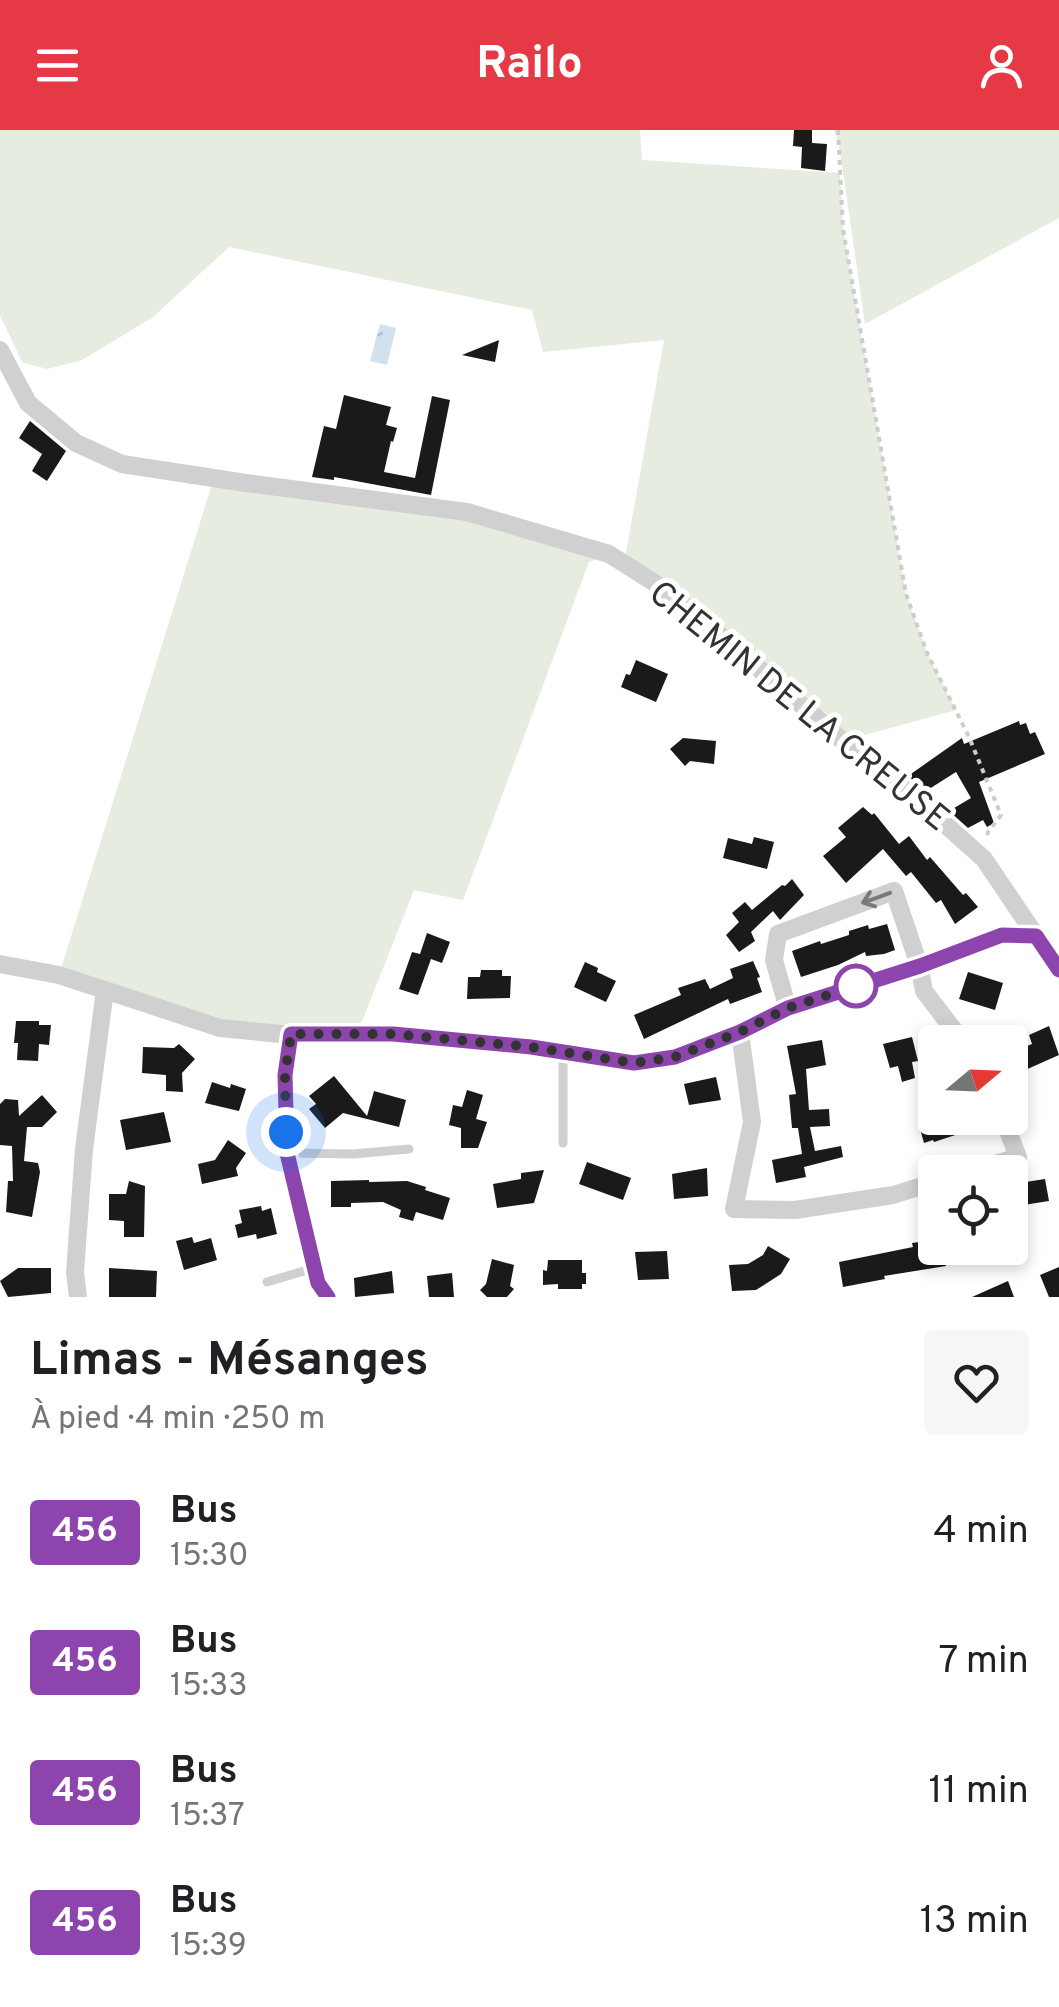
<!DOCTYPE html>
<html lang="fr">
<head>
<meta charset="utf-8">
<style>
	body { margin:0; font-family:Overpass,sans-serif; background:#f6f6f6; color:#202124; height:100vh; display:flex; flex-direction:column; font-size:38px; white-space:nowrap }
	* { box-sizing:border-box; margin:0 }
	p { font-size:32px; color:#757577 }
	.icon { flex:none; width:55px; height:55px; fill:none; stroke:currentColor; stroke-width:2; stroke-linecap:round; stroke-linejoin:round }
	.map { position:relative; height:1167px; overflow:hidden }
	.side { display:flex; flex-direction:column; background:#fff; flex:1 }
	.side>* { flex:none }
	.badge { padding:0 20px; border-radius:8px; font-size:35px; line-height:65px }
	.needle { width:65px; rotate:71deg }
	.tools { position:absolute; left:918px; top:895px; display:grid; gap:20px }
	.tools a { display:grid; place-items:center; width:110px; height:110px; border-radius:10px; background:#fff; box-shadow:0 5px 15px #0003; font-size:50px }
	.you { position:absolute; width:50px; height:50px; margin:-25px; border:8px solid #fff; border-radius:50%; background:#1a73e8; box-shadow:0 0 0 15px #1a73e833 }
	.map>.badge { position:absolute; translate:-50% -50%; box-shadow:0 0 0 5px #fff }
	.round { display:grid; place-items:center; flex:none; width:105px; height:105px; border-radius:10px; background:#f6f6f6 }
	.overview { display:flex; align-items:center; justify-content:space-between; height:170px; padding:0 30px }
	h1 { font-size:48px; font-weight:700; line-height:75px }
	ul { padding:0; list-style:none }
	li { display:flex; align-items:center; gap:30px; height:130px; padding:0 30px }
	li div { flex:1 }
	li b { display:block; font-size:38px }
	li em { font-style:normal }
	li .badge { min-width:110px; font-weight:700; text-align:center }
	header { display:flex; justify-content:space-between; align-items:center; height:130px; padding:0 30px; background:#e63946; color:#fff; font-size:45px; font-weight:700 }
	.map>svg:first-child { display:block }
</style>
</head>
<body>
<header><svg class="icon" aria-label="menu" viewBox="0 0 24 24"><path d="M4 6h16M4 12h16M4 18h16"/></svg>Railo<svg class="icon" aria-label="person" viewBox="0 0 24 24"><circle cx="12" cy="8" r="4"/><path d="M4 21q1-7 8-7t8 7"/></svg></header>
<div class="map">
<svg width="1059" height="1167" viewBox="0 0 1059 1167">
	<defs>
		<pattern id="water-ripples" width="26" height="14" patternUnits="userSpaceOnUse" patternTransform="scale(2.5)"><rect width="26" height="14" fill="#cfe2ee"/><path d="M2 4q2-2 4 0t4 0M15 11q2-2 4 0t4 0" fill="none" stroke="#b2c2cd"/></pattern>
	</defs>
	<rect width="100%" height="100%" fill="#fff"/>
	<path fill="#e6ecdf" d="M0 0H640L642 30 840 43 843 99 906 464 927 523 956 580 843 611 624 434 664 210 543 222 532 180 229 117 153 187 82 230 47 239 22 232 0 185Z
		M834 0H1059V88L865 194 839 14Z
		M214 348 467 382 609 424 589 432 463 770 414 760 357 904 220 898 59 845Z"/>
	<path fill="url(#water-ripples)" d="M380 194 396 198 387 235 370 231Z"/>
	<path fill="#1a1a1a" d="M794 0H812V13L827 14 825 41 801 38 802 17 793 16Z
		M499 210 495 232 462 225Z
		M344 265 391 277 386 295 397 298 393 312 391 311 384 342 415 348 432 266 450 270 431 365 334 347V350L312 347 324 296 336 299Z
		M30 291 66 321 47 351 32 341 42 324 19 308Z
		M636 530 668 544 656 572 621 557 626 544 630 545Z
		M1019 591 1020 595 1026 593 1030 604 1035 602 1045 624 979 652 994 693 987 697 983 690 968 698 949 681 971 668 956 642 926 661 908 646 962 608 964 614Z
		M683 608 716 611 714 634 690 631 685 636 670 619Z
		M863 677 872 685 874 683 899 714 909 706 927 730 930 727 963 765 966 763 978 777 955 794 941 770 936 773 911 742 906 746 883 719 846 753 823 726 846 707 838 698Z
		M754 707 774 712 767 739 723 728 728 708 752 714Z
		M792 749 804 765 780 790 773 781 751 802 755 811 739 822 726 805 739 792 732 783 745 772 752 780 782 755 785 756Z
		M887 794 895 820 884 824 866 826 865 822 838 835 801 847 792 821 820 811 821 814 849 805V801L868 795 869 799Z
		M427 803 450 812 442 833 431 829 418 865 399 859 412 822 420 824Z
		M753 831 760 847 757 848 762 862 730 874 728 869 644 909 634 885 681 865 678 858 705 849 710 859 733 848 730 839Z
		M585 832 598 838 597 842 616 851 606 872 574 857Z
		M481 840H502V846H511L510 868 467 869 468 847H480Z
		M968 842 1003 853 995 880 959 869Z
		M16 891H39V895H51L49 915 39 914 38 931 17 930 18 913H14Z
		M1049 896 1059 925 1023 941 1015 921 1032 914 1029 905Z
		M912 907 918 931 912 932 915 948 902 952 898 936 890 938 883 914Z
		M822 910 826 935 806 939 809 980 829 979 830 996 810 997 815 1021 841 1016 843 1027 804 1037 806 1047 776 1053 772 1030 802 1024 798 998H792L789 965 796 964 787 916Z
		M179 914 195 929 182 943 183 962 166 961V945L142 943 143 917 174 918Z
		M334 946 367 986 374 961 406 970 399 997 343 983 325 998 309 979 316 974 309 966Z
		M716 947 721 970 689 975 684 954Z
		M212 952 230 958 231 954 246 959 239 981 205 973Z
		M467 960 483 965 476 989 487 992 478 1018H461V998L449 995 453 975 462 977Z
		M42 965 57 982 42 997H27L24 1031 38 1033 40 1042 32 1087 6 1082 8 1051H13L12 1016 0 1015V974L5 969 18 970 19 986Z
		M164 982 171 1012 126 1020 120 990Z
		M941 988H991L992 993 934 1012 933 1010 924 1013 919 995Z
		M228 1010 246 1023 236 1038 238 1046 202 1054 198 1034 215 1030Z
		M587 1032 631 1048 623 1070 579 1054Z
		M707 1038 708 1066 674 1069 672 1044Z
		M544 1040 534 1073 497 1078 493 1054 521 1049V1043Z
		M1045 1049 1049 1071 1017 1076 1013 1054Z
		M369 1050V1052L407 1051 426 1057 425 1060 450 1068 443 1090 416 1082 413 1091 399 1087 401 1080 383 1072 351 1073V1077H331V1051Z
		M129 1051 145 1056 144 1107H124V1091L109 1090V1064H126Z
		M261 1076 262 1081 271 1078 277 1104 257 1109 256 1104 238 1108 235 1095 242 1093 239 1080Z
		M192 1107 194 1113 211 1108 217 1130 184 1140 176 1111Z
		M935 1110V1118H943L946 1136 884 1146 885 1149 843 1157 839 1132 913 1117 912 1113Z
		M768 1116 790 1129 781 1144 756 1160 732 1161 729 1135 748 1134 763 1125Z
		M667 1121 669 1149 638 1150 635 1122Z
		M492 1129 514 1135 510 1156 514 1159 507 1167H487L480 1160 486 1154Z
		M548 1130H582V1143H586V1154H582V1159H558V1154L543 1155V1140L547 1141Z
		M1059 1137V1167H1049L1040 1145Z
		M18 1138H51V1163L8 1167 0 1151Z
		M109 1138 157 1141 156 1167H109Z
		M392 1141 394 1163 355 1167 354 1148Z
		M452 1143 454 1167H429L427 1146Z
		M1008 1151 1014 1167H972Z"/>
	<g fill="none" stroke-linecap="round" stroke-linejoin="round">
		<path stroke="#cdcdcd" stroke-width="4" stroke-dasharray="5 5" stroke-linecap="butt" d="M838 0 843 99 906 464 927 523 969 607 1001 685 988 702 986 710"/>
		<path stroke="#d0d0d0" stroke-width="9" d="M563 1013V922
			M287 1023 353 1024 409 1019
			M267 1152 314 1138"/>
		<path stroke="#d0d0d0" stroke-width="18" d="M0 220 28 273 76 313 122 334 246 353 467 382 609 424 672 464 843 611 911 664 984 729 1059 840
			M0 834 59 845 220 898 291 905 393 904 531 917 634 933 675 927 740 902 788 879 919 835 1002 805 1036 806
			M788 879 774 830 778 804 894 761 919 835 924 861 963 912
			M740 902 752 992 734 1079 795 1080 893 1065 935 1052
			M291 905 285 945 287 1023 317 1153 328 1167
			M968 1042 1018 1027 1003 988
			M78 1167 75 1142 84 1019 105 860"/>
	</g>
	<defs><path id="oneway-shaft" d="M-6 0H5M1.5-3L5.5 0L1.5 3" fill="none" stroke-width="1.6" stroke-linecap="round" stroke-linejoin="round" transform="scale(2.5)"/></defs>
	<use stroke="#7a7a7a" href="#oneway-shaft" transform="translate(876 768) rotate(160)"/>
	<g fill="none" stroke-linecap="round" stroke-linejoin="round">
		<g stroke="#fff" stroke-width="22">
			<path id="line" d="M328 1167 318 1153 287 1023 285 945 291 904H393L531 917 634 933 675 927 740 902 788 878 920 836 1002 805 1036 806 1059 840"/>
		</g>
		<use href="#line" stroke="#8e44ad" stroke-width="15"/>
		<path stroke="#333" stroke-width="10" stroke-dasharray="0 18" d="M286 1002 285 945 291 904H393L531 917 634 933 675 927 740 902 788 878 856 856"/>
	</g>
	<circle fill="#fff" stroke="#8e44ad" stroke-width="5" cx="856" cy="856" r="20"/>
	<g text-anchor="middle" stroke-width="10" stroke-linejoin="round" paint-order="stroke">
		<g font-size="35" fill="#333" stroke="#fff">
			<text transform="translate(800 575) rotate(39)" y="12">CHEMIN DE LA CREUSE</text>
		</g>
	</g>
</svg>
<div class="tools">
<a><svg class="needle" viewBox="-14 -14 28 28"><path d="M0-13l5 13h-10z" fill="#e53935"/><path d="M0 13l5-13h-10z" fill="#757577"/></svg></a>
<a><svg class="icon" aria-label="locate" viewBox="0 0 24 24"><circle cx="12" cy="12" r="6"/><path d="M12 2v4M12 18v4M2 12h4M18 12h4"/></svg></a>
</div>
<div class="you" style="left:286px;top:1002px"></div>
</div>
<section class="side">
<div class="overview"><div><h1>Limas - Mésanges</h1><p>À pied · 4 min · 250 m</p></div><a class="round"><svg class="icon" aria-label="heart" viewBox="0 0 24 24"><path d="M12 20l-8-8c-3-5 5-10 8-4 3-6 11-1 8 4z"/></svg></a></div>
<ul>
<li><span class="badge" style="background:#8e44ad;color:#fff">456</span><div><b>Bus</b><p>15:30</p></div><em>4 min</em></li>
<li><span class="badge" style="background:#8e44ad;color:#fff">456</span><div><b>Bus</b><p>15:33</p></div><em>7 min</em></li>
<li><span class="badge" style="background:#8e44ad;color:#fff">456</span><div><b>Bus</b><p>15:37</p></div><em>11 min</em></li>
<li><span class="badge" style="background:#8e44ad;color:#fff">456</span><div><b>Bus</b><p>15:39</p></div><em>13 min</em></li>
</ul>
</section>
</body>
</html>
